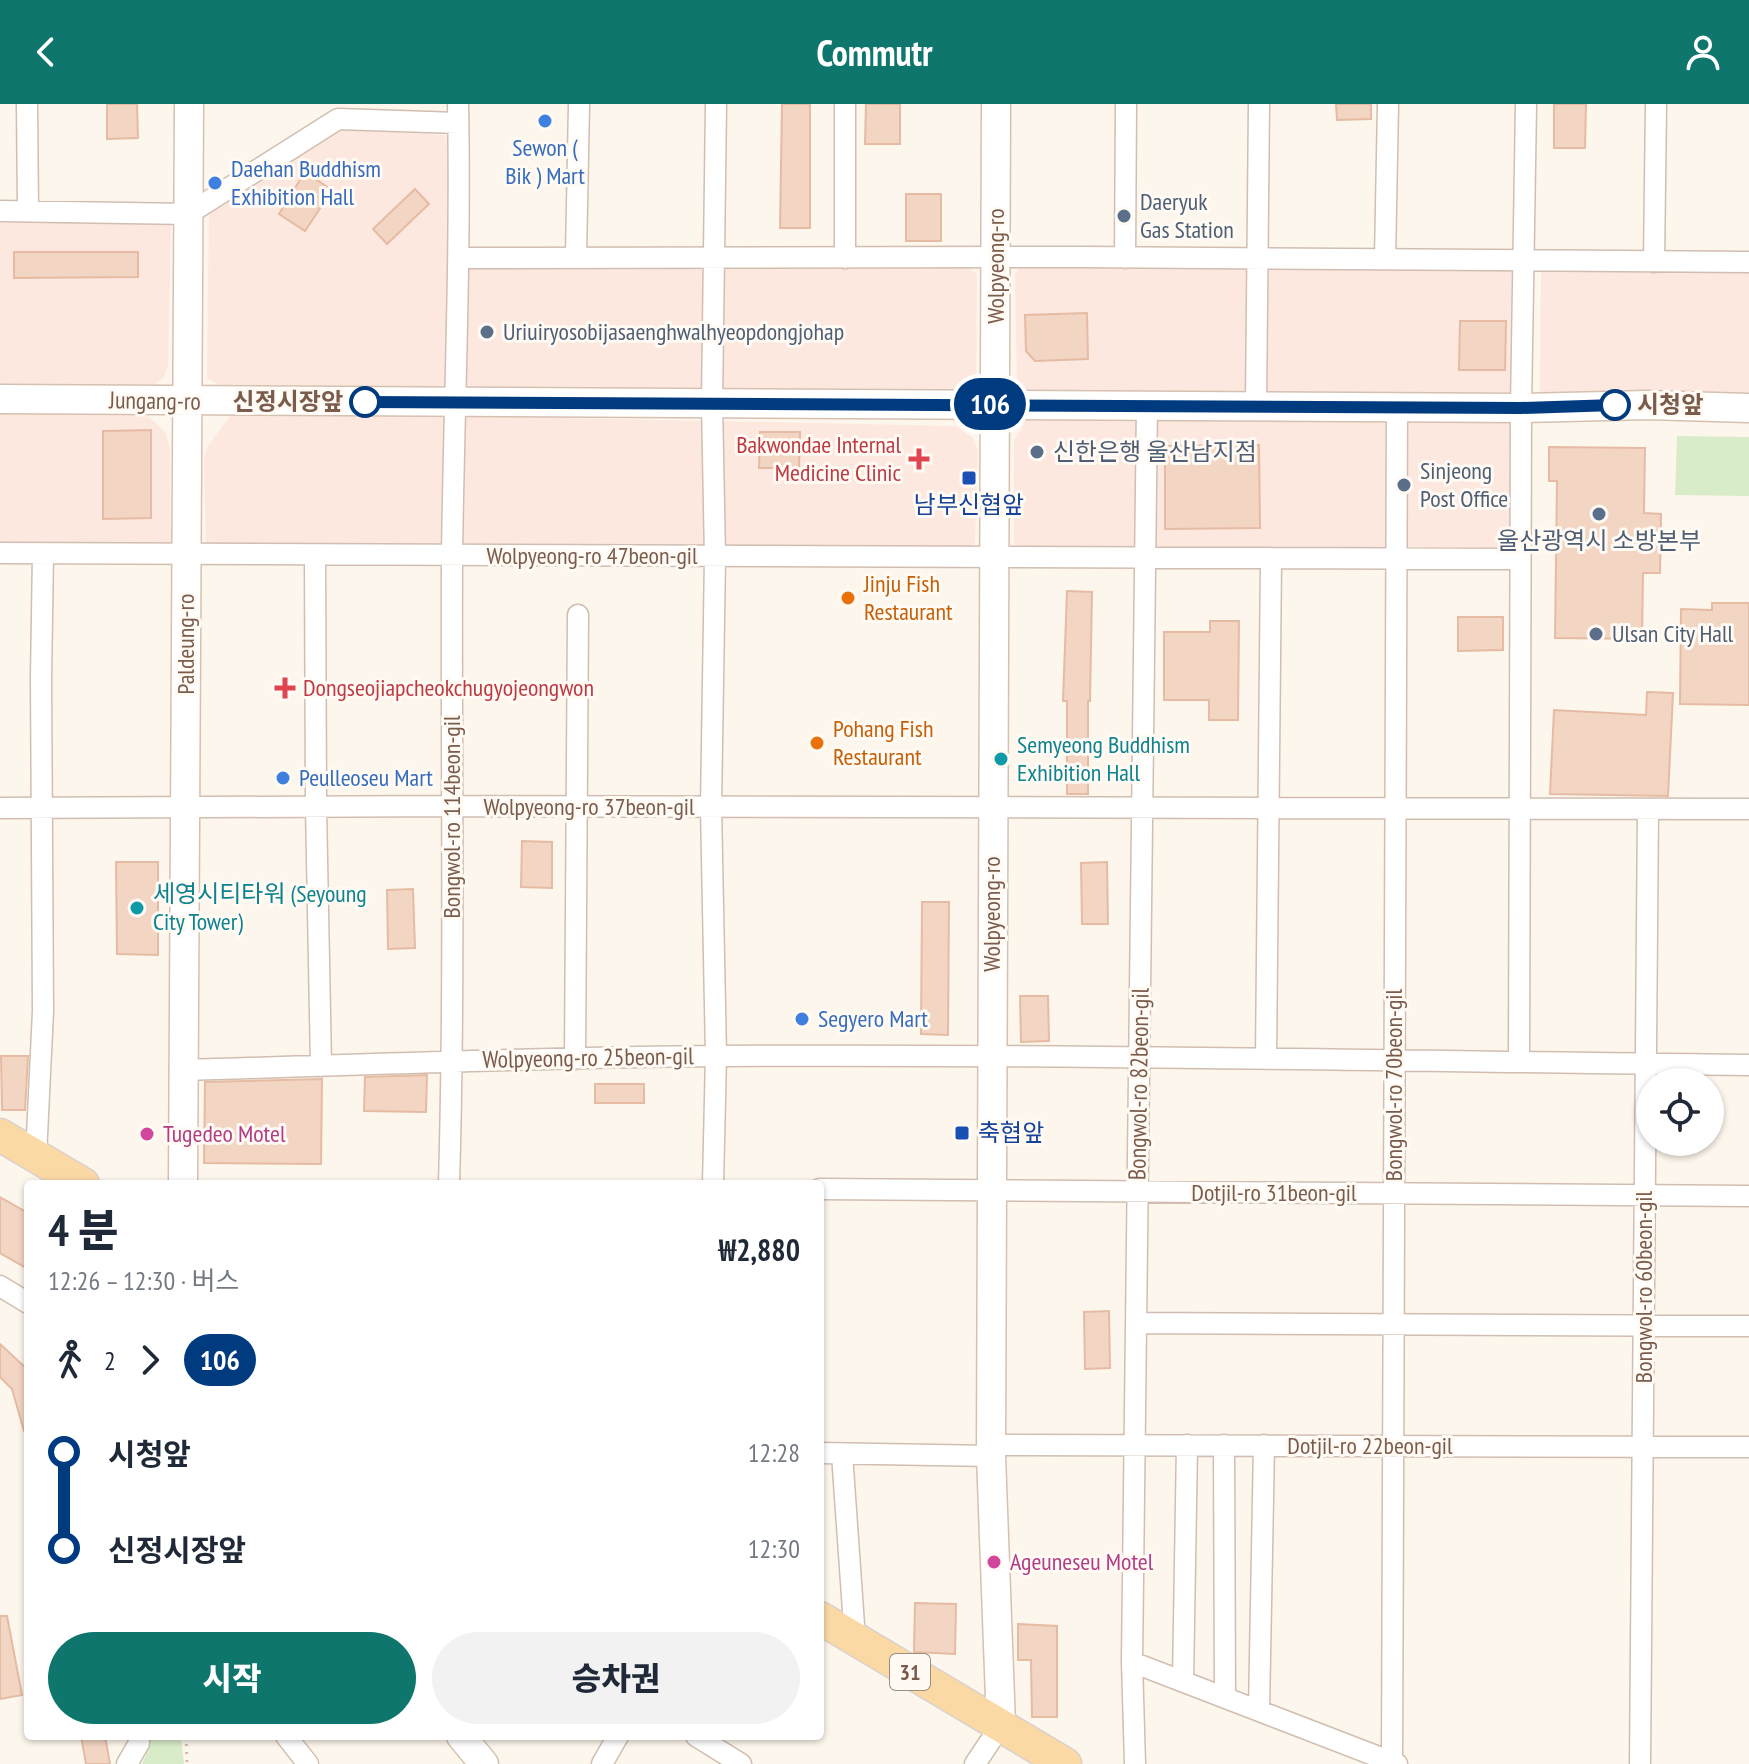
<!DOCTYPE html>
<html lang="ko">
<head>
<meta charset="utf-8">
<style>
	body { margin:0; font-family:"PT Sans Narrow","Noto Sans KR",sans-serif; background:#f2f2f3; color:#1f2937; height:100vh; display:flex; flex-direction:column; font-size:30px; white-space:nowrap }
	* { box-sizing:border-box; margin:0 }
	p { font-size:26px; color:#747a83 }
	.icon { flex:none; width:44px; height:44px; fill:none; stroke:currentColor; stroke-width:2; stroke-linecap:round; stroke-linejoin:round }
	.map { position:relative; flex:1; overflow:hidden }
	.drawer { position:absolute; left:24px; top:1076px; width:800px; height:560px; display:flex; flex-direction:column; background:#fff; border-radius:8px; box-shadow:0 2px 6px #0004 }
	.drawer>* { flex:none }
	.badge { padding:0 16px; border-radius:26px; font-size:28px; line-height:52px }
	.controls { position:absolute; left:1636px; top:964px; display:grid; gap:16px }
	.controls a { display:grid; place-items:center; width:88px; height:88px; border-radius:50%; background:#fff; box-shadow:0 2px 6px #0004; font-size:40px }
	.map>.badge { position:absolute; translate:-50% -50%; box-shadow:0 0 0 4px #fff }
	.legs { display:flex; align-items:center; gap:12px; height:88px; padding:0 24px; font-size:26px }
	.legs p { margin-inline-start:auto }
	.summary { display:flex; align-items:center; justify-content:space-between; height:136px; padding:0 24px }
	h1 { font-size:44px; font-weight:800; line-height:60px }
	.button { display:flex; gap:16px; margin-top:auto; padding:16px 24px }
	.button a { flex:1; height:92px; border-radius:48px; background:#0f766e; color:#fff; font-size:32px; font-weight:800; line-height:92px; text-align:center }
	.button a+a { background:#f2f2f3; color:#1f2937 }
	ul { padding:0 24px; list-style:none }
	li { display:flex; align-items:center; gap:28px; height:96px; font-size:30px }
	li i { display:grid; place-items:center; width:12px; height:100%; margin:0 10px; background:currentColor }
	li i::after { content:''; width:20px; height:20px; margin:-10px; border:6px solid; border-radius:50%; background:#fff }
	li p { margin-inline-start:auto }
	li:first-child i { background:linear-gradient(#0000 50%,currentColor 0) }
	li:last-child i { background:linear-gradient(currentColor 50%,#0000 0) }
	header { display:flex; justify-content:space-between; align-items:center; height:104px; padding:0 24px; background:#0f766e; color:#fff; font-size:36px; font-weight:800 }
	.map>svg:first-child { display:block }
</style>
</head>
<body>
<header><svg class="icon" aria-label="back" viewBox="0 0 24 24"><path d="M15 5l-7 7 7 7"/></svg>Commutr<svg class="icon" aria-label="person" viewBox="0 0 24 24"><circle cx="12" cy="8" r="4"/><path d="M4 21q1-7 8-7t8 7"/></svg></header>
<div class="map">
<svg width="1749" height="1660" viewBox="0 0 1749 1660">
	<rect width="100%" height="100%" fill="#fdf6ec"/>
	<path fill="#fde8e0" d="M336 25 444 31 451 37 447 290 221 282 207 274 209 99Z
		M161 118 171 122 168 263 163 274 153 282 0 280V119Z
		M467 161 968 163 977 170 976 281 968 291 465 290Z
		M1020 163 1512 166 1510 292 1022 291 1017 284 1015 170Z
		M1541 166 1749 167V292H1540Z
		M0 306 124 307 149 313 166 329 170 347 171 442 0 441Z
		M234 307 444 312 445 435 440 446 206 443 204 357 207 343Z
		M1511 311 1512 446 1388 443 1023 450 1014 439V337L1027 314Z
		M465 312 956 322 972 333 978 347 975 439 965 451 464 446Z"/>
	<path fill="#d8ecc9" d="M1677 332 1749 333V392L1675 391Z
		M146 1632H181L184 1660H142L146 1651Z"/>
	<path fill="#f3d5c3" stroke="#e6bba3" stroke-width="2" d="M107 0H137L138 34 107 35Z
		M782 0H810V124H780Z
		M866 0H900V40H865Z
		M1336 0H1371V15L1337 16Z
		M1554 0H1586L1585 44H1554Z
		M305 68 332 86 305 127 279 110Z
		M415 85 429 100 387 140 373 125Z
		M906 90H941V137H906Z
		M14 148H138V173L14 174Z
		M1087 209 1088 255 1035 257 1026 247 1025 211Z
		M1460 217H1506L1505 266H1459Z
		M151 326V414L103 415V327Z
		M760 328H800L799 364H759Z
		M1259 341 1260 424 1165 425V342Z
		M1549 343 1645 344 1644 409 1661 410 1660 469H1643L1642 535 1555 534 1557 377H1549Z
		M1067 487 1092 488 1090 597H1088V690H1067V597H1063Z
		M1712 499H1749V601L1680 600 1681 505 1712 506Z
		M1458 513H1503V546L1458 547Z
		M1210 517H1239L1238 616H1209V596H1164V528H1210Z
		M1647 588 1673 589 1668 692 1550 690 1554 606 1646 611Z
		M522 737 552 738V784L521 783Z
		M116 758H158V851L117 850Z
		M1107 758 1108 820H1082L1081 759Z
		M413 785 415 844 388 845 387 786Z
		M922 798H949L948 931 921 930Z
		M1020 892H1048L1049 937 1021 938Z
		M1 952H28L25 1006H2Z
		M427 971 426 1008 364 1007 365 973Z
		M322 975 321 1060 204 1059 205 978Z
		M595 980H644V999H595Z
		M0 1093 28 1109V1165L0 1149Z
		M1109 1207 1110 1264 1085 1265 1084 1208Z
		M0 1240 28 1266V1327H24L12 1285 0 1273Z
		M915 1499 956 1500 955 1550 914 1548Z
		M0 1512H7L22 1591 0 1595Z
		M1018 1520 1057 1522V1613H1032L1031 1556H1018Z
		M81 1632H105L110 1660H86Z"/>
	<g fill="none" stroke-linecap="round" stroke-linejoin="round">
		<g stroke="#d1beb0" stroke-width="23">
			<path id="street" d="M27 0 28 107
				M0 107 188 110 338 15 458 19
				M576 152 579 0
				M459 154 1082 153 1749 158
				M845 154V0
				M1125 154 1126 0
				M1385 155 1388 0
				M1654 158 1656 0
				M1256 301 1259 0
				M0 449 1520 455
				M315 451 316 702 321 962
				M0 704 452 702 1749 705
				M575 955 578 511
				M1266 955 1271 454
				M1519 958 1521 304 1526 0
				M184 966C362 961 540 953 719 952 1062 950 1406 957 1749 961
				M36 1052 43 907 41 574 43 450
				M449 1080C455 871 451 662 452 452 454 302 461 151 458 0
				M713 1080 716 952 711 703 715 453 712 299 716 0
				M820 1085 1749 1092
				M0 1182 28 1199
				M1136 1219 1749 1222
				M991 1341 1749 1343
				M1224 1341 1225 1593
				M820 1349 991 1352
				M842 1350 855 1535
				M1132 1558 1397 1660
				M1183 1577 1187 1341
				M1259 1606 1264 1341
				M286 1632 308 1660
				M696 1632 741 1660
				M127 1660 139 1639V1632
				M602 1660 618 1632
				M975 1660 1001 1621
				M1135 1660 1132 1558 1147 300
				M1392 1660 1397 301
				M1640 1660 1648 705"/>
		</g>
		<g stroke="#d6c0b0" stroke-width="31">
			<path id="secondary" d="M996 0 991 1352 1001 1621
				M0 295 1521 304 1647 301 1749 304
				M183 1080 189 0
				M461 1632 484 1660"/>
		</g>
		<g stroke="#dad1cd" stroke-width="35">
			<path id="primary" d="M0 1031 83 1080
				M820 1514 1065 1660"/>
		</g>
		<path stroke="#d9b8a5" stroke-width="3" stroke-dasharray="2 6" stroke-linecap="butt" d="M186 1632 187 1660"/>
		<use href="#street" stroke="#fff" stroke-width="20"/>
		<use href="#secondary" stroke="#fff" stroke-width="28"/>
		<use href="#primary" stroke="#fbd9a5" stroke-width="32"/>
	</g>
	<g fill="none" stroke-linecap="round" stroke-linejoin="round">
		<g stroke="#fff" stroke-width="18">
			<path id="line-1" d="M365 298 1521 304 1615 301"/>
		</g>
		<use href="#line-1" stroke="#003b80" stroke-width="12"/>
	</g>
	<g fill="#3f7fe0" stroke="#fffaf3" stroke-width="3">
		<circle cx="545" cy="17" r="8"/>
		<circle cx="215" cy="79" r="8"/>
		<circle cx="283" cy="674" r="8"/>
		<circle cx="802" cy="915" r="8"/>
	</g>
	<g fill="#5c6f8a" stroke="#fffaf3" stroke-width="3">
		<circle cx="1124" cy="112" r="8"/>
		<circle cx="487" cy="228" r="8"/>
		<circle cx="1037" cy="348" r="8"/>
		<circle cx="1404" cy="381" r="8"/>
		<circle cx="1599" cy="410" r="8"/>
		<circle cx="1596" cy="530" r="8"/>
	</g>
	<g fill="#fff" stroke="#003b80" stroke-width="4">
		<circle cx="365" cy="298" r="14"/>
		<circle cx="1615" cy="301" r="14"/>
	</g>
	<g fill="#e0444e" stroke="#fffaf3" stroke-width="3">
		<path d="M915 343h8v8h8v8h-8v8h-8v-8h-8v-8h8z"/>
		<path d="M281 572h8v8h8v8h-8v8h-8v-8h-8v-8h8z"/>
	</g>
	<g fill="#1a4fb4" stroke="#fffaf3" stroke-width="3">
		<rect x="961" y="366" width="16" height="16" rx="4"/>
		<rect x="954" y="1021" width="16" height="16" rx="4"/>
	</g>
	<g fill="#e8710a" stroke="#fffaf3" stroke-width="3">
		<circle cx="848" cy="494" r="8"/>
		<circle cx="817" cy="639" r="8"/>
	</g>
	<g fill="#0f9aa8" stroke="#fffaf3" stroke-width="3">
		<circle cx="1001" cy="655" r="8"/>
		<circle cx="137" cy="804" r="8"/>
	</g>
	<g fill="#d1479c" stroke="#fffaf3" stroke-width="3">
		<circle cx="147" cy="1030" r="8"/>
		<circle cx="994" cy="1458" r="8"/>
	</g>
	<g text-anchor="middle" stroke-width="6" stroke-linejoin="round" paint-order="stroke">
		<rect fill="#fffaf3" stroke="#a28b7f" stroke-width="2" x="890" y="1550" width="40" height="36" rx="6"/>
		<g font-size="22" font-weight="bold" fill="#7a5c4d">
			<text x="910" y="1576">31</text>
		</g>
		<g font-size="24" fill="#366cbe" stroke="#fffaf3" text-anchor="start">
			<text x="545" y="52" text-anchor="middle">Sewon (<tspan x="545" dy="28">Bik ) Mart</tspan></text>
			<text x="231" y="73">Daehan Buddhism<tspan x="231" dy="28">Exhibition Hall</tspan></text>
			<text x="299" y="682">Peulleoseu Mart</text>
			<text x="818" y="923">Segyero Mart</text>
		</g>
		<g font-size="24" fill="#4e5e75" stroke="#fffaf3" text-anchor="start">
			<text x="1140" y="106">Daeryuk<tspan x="1140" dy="28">Gas Station</tspan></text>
			<text x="503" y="236">Uriuiryosobijasaenghwalhyeopdongjohap</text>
			<text x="1053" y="356">신한은행 울산남지점</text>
			<text x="1420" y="375">Sinjeong<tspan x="1420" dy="28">Post Office</tspan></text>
			<text x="1599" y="445" text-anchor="middle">울산광역시 소방본부</text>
			<text x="1612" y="538">Ulsan City Hall</text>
		</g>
		<g font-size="24" fill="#7a5c4d" stroke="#fffaf3">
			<text transform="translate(996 162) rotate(-90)" y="8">Wolpyeong-ro</text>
			<text transform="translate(155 297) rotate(1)" y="8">Jungang-ro</text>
			<text x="592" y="460">Wolpyeong-ro 47beon-gil</text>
			<text transform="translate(186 540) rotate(-90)" y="8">Paldeung-ro</text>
			<text x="589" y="711">Wolpyeong-ro 37beon-gil</text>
			<text transform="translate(452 713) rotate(-90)" y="8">Bongwol-ro 114beon-gil</text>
			<text transform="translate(992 810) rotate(-90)" y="8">Wolpyeong-ro</text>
			<text transform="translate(588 954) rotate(-1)" y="8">Wolpyeong-ro 25beon-gil</text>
			<text transform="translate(1139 980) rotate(-89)" y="8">Bongwol-ro 82beon-gil</text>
			<text transform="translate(1394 981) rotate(-90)" y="8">Bongwol-ro 70beon-gil</text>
			<text x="1274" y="1097">Dotjil-ro 31beon-gil</text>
			<text transform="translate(1644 1183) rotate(-90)" y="8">Bongwol-ro 60beon-gil</text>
			<text x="1370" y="1350">Dotjil-ro 22beon-gil</text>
		</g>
		<g font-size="24" font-weight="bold" fill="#7a5c4d" stroke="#fffaf3" text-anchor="end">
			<text x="343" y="306">신정시장앞</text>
			<text x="1637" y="309" text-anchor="start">시청앞</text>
		</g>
		<g font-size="24" fill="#be3a42" stroke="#fffaf3" text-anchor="end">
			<text x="901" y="349">Bakwondae Internal<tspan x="901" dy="28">Medicine Clinic</tspan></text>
			<text x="303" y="592" text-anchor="start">Dongseojiapcheokchugyojeongwon</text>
		</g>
		<g font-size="24" fill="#164399" stroke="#fffaf3">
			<text x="969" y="409">남부신협앞</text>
			<text x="978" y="1037" text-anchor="start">축협앞</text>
		</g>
		<g font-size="24" fill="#c56008" stroke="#fffaf3" text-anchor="start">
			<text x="864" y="488">Jinju Fish<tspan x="864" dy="28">Restaurant</tspan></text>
			<text x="833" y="633">Pohang Fish<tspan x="833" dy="28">Restaurant</tspan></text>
		</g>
		<g font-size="24" fill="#0d838f" stroke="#fffaf3" text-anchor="start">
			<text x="1017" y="649">Semyeong Buddhism<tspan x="1017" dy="28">Exhibition Hall</tspan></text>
			<text x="153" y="798">세영시티타워 (Seyoung<tspan x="153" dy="28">City Tower)</tspan></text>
		</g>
		<g font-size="24" fill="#b23c85" stroke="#fffaf3" text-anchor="start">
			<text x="163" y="1038">Tugedeo Motel</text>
			<text x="1010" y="1466">Ageuneseu Motel</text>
		</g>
	</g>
</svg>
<div class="controls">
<a><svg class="icon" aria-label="locate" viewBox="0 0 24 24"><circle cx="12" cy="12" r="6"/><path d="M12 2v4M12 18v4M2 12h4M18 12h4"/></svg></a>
</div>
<b class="badge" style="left:990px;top:300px;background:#003b80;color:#fff">106</b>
<section class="drawer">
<div class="summary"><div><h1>4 분</h1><p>12:26 – 12:30 · 버스</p></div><b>₩2,880</b></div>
<div class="legs"><svg class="icon" aria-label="walk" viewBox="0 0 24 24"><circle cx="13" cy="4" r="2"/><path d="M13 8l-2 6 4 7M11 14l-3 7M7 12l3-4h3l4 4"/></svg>2<svg class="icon" aria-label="forward" viewBox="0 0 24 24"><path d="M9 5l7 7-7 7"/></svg><b class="badge" style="background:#003b80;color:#fff">106</b></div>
<ul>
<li><i style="color:#003b80"></i><b>시청앞</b><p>12:28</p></li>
<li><i style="color:#003b80"></i><b>신정시장앞</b><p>12:30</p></li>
</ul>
<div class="button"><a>시작</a><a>승차권</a></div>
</section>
</div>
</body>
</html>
